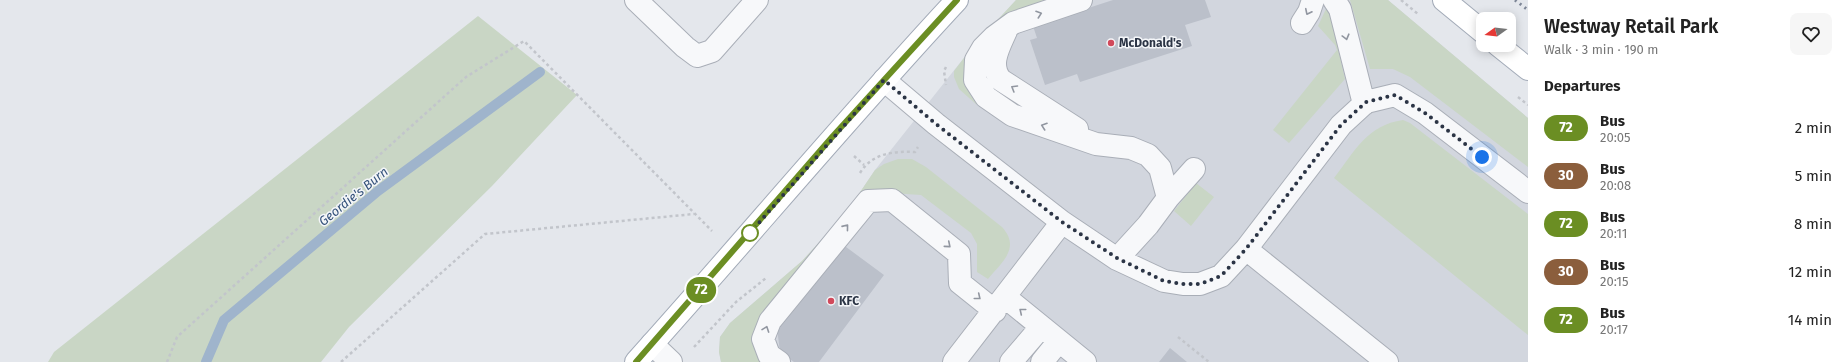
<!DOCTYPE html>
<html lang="en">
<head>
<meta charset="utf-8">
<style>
	body { margin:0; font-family:"Fira Sans",sans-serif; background:#f6f6f6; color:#222; height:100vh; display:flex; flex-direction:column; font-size:15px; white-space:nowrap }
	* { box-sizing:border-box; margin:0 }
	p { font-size:13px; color:#767676 }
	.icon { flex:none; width:22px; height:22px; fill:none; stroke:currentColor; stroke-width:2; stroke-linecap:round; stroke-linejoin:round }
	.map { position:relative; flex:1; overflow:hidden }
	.drawer { display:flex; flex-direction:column; background:#fff; width:320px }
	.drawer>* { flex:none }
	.badge { padding:0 8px; border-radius:13px; font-size:14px; line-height:26px }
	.needle { width:26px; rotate:255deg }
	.tools { position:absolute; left:1476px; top:12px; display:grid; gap:8px }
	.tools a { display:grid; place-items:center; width:40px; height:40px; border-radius:8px; background:#fff; box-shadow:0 2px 10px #0003; font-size:20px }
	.you { position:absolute; width:20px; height:20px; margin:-10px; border:3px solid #fff; border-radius:50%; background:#1a73e8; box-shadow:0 0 0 6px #1a73e833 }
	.map>.badge { position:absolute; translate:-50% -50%; box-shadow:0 0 0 2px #fff }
	h2 { padding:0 16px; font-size:15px; line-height:36px }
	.round { display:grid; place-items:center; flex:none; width:42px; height:42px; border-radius:8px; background:#f6f6f6 }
	.head { display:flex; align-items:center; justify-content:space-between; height:68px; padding:0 16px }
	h1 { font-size:19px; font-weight:600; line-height:30px }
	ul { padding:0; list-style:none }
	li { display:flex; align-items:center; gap:12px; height:48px; padding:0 16px }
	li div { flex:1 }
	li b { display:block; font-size:15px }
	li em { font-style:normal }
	li .badge { min-width:44px; font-weight:700; text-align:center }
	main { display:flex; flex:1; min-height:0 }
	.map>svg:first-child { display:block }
</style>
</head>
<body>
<main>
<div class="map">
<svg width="1528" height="362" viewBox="0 0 1528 362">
	<rect width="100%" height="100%" fill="#e4e7ec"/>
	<path fill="#d2d6de" d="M1016 0H1388L1528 118V362H721L719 352 720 337 730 323 802 261 846 213 875 170 963 59Z"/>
	<path fill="#c9d6c5" d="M1016 0H1062L965 70 964 84 977 105 959 89 954 77V71L974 45Z
		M1350 0H1388L1528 118V167L1410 77 1393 69H1370Z
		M1326 9 1330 14 1345 79 1289 143 1273 130 1337 50 1335 45 1318 26Z
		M478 16 577 95 492 186 349 327 321 362H48L54 352Z
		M1403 120 1410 123 1528 214V335L1334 178C1355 151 1367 125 1403 120Z
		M898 159H912L926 167 1002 227C1021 248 1002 262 988 279L977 272V244L971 233 921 195 890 193 755 344 757 355 763 362H721L719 352 720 337 730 323 802 261 846 213 875 170 884 164Z
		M1196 183 1214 197 1191 226 1174 211Z"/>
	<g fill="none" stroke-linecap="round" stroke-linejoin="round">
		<path stroke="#9fb4cc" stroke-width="10" d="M206 362 224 320 378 191 540 72"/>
	</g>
	<path fill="#bbc0ca" d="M1113 0H1205L1211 17 1185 25 1192 46 1080 82 1077 74 1045 85 1030 40 1037 38 1033 26Z
		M842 244 884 275 819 362H794L780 352 777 328Z
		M1170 348 1187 362H1159Z"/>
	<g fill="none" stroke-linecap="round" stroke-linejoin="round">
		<g stroke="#a9aeb7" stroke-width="24">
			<path id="minor" d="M636 0 685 47 697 56 712 51 757 0
				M1081 0 1013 23 994 37 983 48 976 60 975 80 986 97 1012 115 1096 144 1131 148 1148 155 1160 168 1168 198
				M1334 0 1340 9 1364 104
				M1302 23 1309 12 1313 0
				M1006 31C999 47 988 65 1001 80L1077 129
				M884 80 936 124 1062 222 1117 259 1164 281 1183 284H1200L1221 276 1246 249 1341 125 1366 102 1395 95 1425 113 1528 192
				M1246 249 1387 362
				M1117 259 1148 225 1168 198 1194 169
				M1005 297 1085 362
				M652 344 671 362
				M779 362 769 355 763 339 770 321 868 201 892 200 959 254 960 283 995 311
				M954 362 1062 222
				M1011 362 1041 327
				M1042 362 1059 341"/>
		</g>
		<g stroke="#a3abb8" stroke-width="24">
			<path id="major" d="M1444 0 1483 32
				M1498 45 1528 69
				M636 362C744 242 847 118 957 0"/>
		</g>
		<path stroke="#c2c5cb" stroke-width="2.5" stroke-dasharray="3 3" stroke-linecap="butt" d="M1401 0 1418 14
			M946 67 944 71 946 85
			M1518 97 1528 105
			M854 156 864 165
			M860 173C872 153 894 151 915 152L918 147
			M1178 337 1209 362
			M694 347 736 302 766 278
			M167 362 177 337 466 77 524 41 712 231
			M341 362 485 234 694 214"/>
		<use href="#minor" stroke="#f7f8fa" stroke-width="22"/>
		<use href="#major" stroke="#fff" stroke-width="22"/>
		<path stroke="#7d8696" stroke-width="3" stroke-dasharray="2 4" stroke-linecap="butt" d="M1515 0 1528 10"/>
	</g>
	<defs><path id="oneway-chevron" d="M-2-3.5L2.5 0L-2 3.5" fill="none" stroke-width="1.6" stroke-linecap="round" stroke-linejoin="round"/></defs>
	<g stroke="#9196a0">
		<use href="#oneway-chevron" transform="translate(1308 12) rotate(116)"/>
		<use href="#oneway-chevron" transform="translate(1039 14) rotate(-19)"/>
		<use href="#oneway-chevron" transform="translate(1346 37) rotate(75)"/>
		<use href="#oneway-chevron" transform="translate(1014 88) rotate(-149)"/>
		<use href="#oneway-chevron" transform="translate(1044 126) rotate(-161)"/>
		<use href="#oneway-chevron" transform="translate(846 227) rotate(-51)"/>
		<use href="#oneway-chevron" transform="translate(948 245) rotate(40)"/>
		<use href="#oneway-chevron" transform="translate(978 297) rotate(39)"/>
		<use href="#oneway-chevron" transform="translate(1022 311) rotate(-141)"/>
		<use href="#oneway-chevron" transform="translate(766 329) rotate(-70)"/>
	</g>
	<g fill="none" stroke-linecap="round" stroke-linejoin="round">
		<g stroke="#fff" stroke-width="9">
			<path id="line" d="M636 362 833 136 957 0"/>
		</g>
		<use href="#line" stroke="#6b8e23" stroke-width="6"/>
		<path stroke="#2b3445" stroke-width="4" stroke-dasharray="0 7.2" d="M750 233 884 80 936 124 1062 222 1117 258 1164 281 1183 284H1200L1221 276 1246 249 1341 125 1366 102 1395 95 1425 113 1482 157"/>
	</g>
	<g fill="#d1495b" stroke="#f4f6f9" stroke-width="1.5">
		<circle cx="1111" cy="43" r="4"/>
		<circle cx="831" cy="301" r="4"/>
	</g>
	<circle fill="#fff" stroke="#6b8e23" stroke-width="2" cx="750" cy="233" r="8"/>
	<g text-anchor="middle" stroke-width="3" stroke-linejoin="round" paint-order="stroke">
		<g font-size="12" font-weight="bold" fill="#2b3445" stroke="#f4f6f9" text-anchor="start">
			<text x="1119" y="47">McDonald's</text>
			<text x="839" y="305">KFC</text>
		</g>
		<g font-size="13" font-style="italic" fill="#34527a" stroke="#f4f6f9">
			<text transform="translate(353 196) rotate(-39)" y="5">Geordie's Burn</text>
		</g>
	</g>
</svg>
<div class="tools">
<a><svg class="needle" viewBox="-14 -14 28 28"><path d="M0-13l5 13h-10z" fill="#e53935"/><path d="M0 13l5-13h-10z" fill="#767676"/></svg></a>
</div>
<div class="you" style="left:1482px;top:157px"></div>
<b class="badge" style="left:701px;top:290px;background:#6b8e23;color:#fff">72</b>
</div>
<section class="drawer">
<div class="head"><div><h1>Westway Retail Park</h1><p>Walk · 3 min · 190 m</p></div><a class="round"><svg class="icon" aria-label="heart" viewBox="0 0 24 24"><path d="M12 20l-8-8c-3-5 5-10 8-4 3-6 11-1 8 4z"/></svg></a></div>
<h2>Departures</h2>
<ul>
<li><span class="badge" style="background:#6b8e23;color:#fff">72</span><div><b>Bus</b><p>20:05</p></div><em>2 min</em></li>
<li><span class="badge" style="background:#8b5e3c;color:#fff">30</span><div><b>Bus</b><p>20:08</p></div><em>5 min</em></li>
<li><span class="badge" style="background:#6b8e23;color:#fff">72</span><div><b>Bus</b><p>20:11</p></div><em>8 min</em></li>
<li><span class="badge" style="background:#8b5e3c;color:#fff">30</span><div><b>Bus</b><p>20:15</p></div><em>12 min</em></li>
<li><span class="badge" style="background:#6b8e23;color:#fff">72</span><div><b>Bus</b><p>20:17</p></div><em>14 min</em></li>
</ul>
</section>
</main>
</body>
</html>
